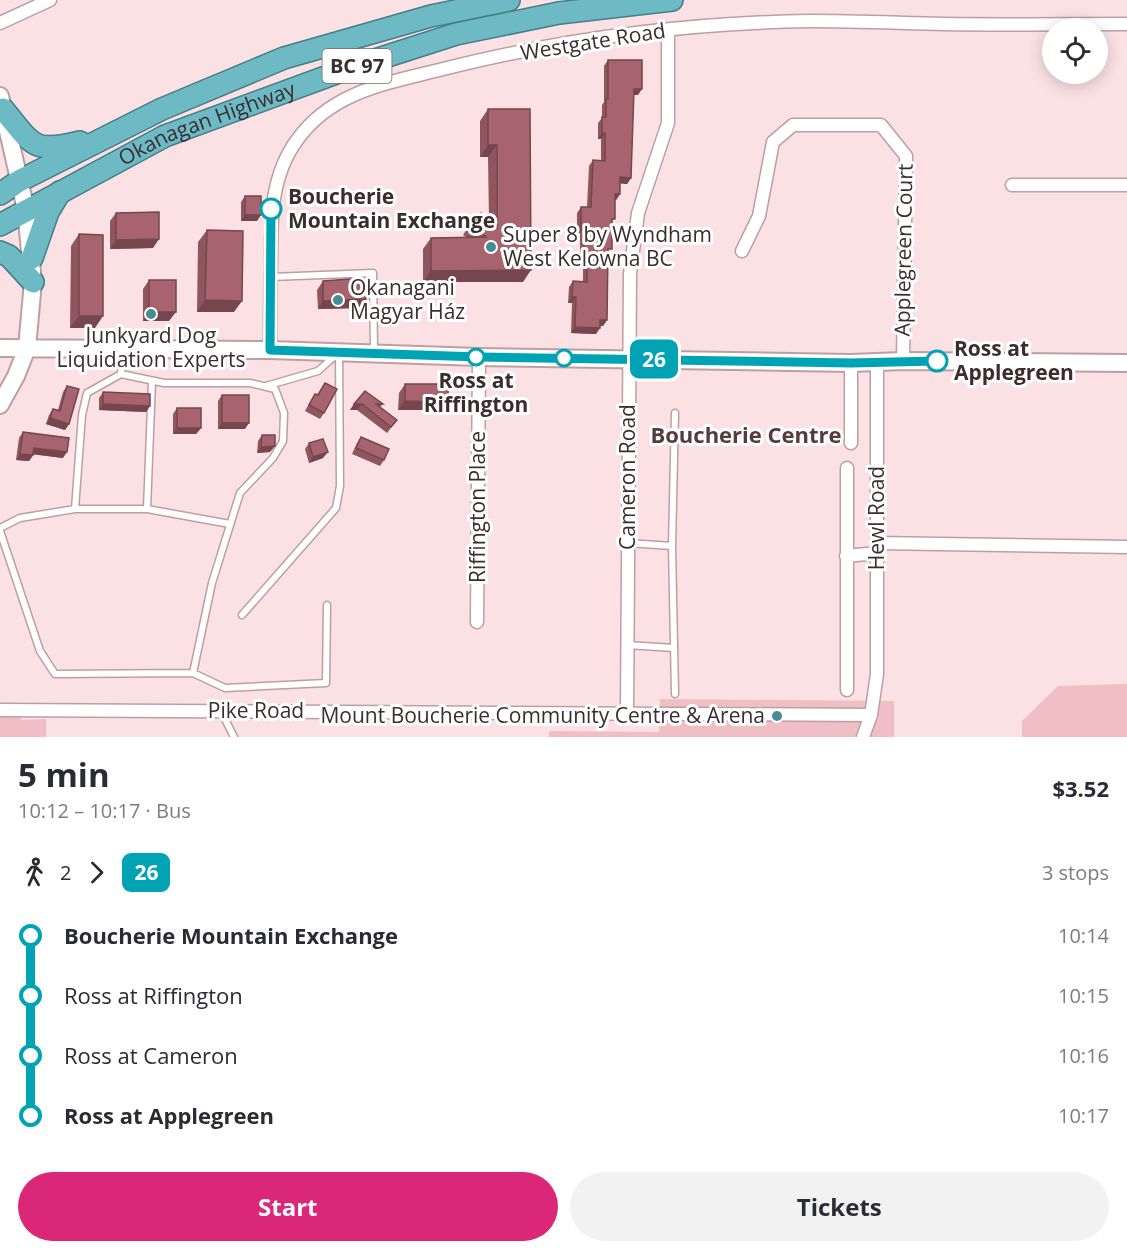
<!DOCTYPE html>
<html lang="en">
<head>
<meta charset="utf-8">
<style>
	body { margin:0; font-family:"Open Sans",sans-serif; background:#f2f2f3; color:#2b2b33; height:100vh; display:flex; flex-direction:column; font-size:22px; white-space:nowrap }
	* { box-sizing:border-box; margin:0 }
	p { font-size:20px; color:#7c7c81 }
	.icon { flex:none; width:33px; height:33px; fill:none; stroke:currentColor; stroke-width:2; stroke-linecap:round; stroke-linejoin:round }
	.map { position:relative; height:737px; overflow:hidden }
	.panel { display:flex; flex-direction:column; background:#fff; flex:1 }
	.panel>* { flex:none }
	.badge { padding:0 12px; border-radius:9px; font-size:21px; line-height:39px }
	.buttons { position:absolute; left:1042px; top:18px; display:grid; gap:12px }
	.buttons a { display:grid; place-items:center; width:66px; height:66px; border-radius:50%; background:#fff; box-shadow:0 3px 15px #0003; font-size:30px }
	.map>.badge { position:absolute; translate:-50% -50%; box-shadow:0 0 0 3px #fff }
	.legs { display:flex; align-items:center; gap:9px; height:66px; padding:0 18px; font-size:20px }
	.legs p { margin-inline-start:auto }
	.headline { display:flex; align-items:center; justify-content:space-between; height:102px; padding:0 18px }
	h1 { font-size:33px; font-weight:700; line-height:45px }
	.button { display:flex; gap:12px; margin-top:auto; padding:12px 18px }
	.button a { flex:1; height:69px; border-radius:36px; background:#db2777; color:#fff; font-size:24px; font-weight:700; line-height:69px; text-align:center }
	.button a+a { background:#f2f2f3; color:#2b2b33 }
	ul { padding:0 18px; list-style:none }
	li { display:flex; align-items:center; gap:21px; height:60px; font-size:22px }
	li i { display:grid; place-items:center; width:9px; height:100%; margin:0 8px; background:currentColor }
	li i::after { content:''; width:15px; height:15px; margin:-8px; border:4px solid; border-radius:50%; background:#fff }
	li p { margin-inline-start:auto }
	li:first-child i { background:linear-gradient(#0000 50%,currentColor 0) }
	li:last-child i { background:linear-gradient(currentColor 50%,#0000 0) }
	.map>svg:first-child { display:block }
</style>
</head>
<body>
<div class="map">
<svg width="1127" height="737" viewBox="0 0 1127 737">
	<rect width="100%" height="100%" fill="#fbe1e4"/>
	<path fill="#f0bfc5" d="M1127 684V737H1022V721L1058 686Z
		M660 699 894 701V737H549V731L659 732Z
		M0 714H21V720L46 719V737H0Z"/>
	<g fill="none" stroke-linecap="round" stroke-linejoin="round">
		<g stroke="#bd9fa2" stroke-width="9">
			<path id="service" d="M271 277 373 273 374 353
				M75 509H147L230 524
				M147 509 152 381
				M0 528 20 518 75 509 82 415 87 393 121 374 123 349
				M0 531 40 651 55 674 193 673 212 583 240 493 273 458 283 441 284 413 275 389 250 383H164L121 374
				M628 543 672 546 675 413
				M672 546 675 694
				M242 615 336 508 340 486 339 352 318 371 266 386
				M627 645 674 648
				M193 673 225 688 326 683 327 605
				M221 711 234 737"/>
		</g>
		<g stroke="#bd9fa2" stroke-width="15">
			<path id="minor" d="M0 23 50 0
				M1012 185H1127
				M742 251 759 216 773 142 793 125H881L906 156 903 361
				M270 350C270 321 270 292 271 264 271 220 270 177 297 140 332 91 388 83 443 69 562 39 687 23 810 21 854 21 899 23 944 24 1005 25 1066 24 1127 24
				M851 363V443
				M877 543 1127 547
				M846 556 877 553
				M477 622 479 357
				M847 690V468
				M0 710 871 715
				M627 713 630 274 638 213 668 123V30
				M863 737 871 715 877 674V363"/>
		</g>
		<g stroke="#bd9fa2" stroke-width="20">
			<path id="tertiary" d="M0 96 26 210 33 282 27 348 16 376 0 405
				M0 348 270 350 479 357 851 363 903 361 1127 363"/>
		</g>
		<g stroke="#447e86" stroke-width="24">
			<g id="trunk">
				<path d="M3 109C33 145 32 154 80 142"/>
				<path d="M0 194 19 181 162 109 284 58 431 16 509 0"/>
				<path id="s1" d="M0 225 165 136 350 68 456 34 559 13 672 0"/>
				<path d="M0 252 9 256 33 282"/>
				<path d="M32 258 48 212 60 192"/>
			</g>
		</g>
		<use href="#service" stroke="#fff" stroke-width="6"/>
		<use href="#minor" stroke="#fff" stroke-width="12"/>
		<use href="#tertiary" stroke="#fff" stroke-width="16"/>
		<use href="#trunk" stroke="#6ebac4" stroke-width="21"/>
	</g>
	<path fill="#90565f" d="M608 60 638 95H634L631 178 627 184 620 183V194L616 200H615L608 255 607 320 603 326H600L596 334 571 333 572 303H568L569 287 573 281 583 282V255H580V233H577V213L581 207H587L589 166 593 160 601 161V139H598V123L602 118V105L604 102V66Z
		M488 109H530L523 282H423V249L431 238 466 237 463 235 471 223 489 220 488 157H480V121Z
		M245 196 257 221H241V202Z
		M116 213 153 248 110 249V221Z
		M207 230 234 312H197L198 242Z
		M79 234 95 328H70L71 246Z
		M149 280 169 321H143V289Z
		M323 281 366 299 360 308 318 309 317 290Z
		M325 383 324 413 320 419 305 411 311 400 315 394 317 395Z
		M405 384 448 402 441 410H398L399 393Z
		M67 386 69 424 65 430 46 424 49 415 53 409 58 410 63 392Z
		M365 391 383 404 380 407 397 420 387 433 357 410H350Z
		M103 392 150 406 146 412 99 410V398Z
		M222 395 245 429H218V401Z
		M177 408 201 428 196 434H173V414Z
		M23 432 63 458 34 454 29 461 16 460 19 438Z
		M262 435 270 452 257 453 258 441Z
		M361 437 384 460 380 466 352 454 357 443Z
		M309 443 323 458 309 463 305 449Z"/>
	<path fill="#75464e" d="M634 89H642L638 95H630Z
		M602 133H605L601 139H598Z
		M488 145H497L488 157H480Z
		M620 177 631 178 627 184 616 183Z
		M615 194H620L616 200H611Z
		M245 215H261L257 221H241Z
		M581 227H584L580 233H577Z
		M159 239 153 248 110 249 116 240Z
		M584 249H587L583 255H580Z
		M531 270 523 282H423L431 271Z
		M572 297H576L572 303H568Z
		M366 299 360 308 318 309 323 301Z
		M205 300 242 301 234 312H197Z
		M149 312H176L169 321H143Z
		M79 316H103L95 328H70Z
		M600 320H607L603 326H596Z
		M575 327 600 328 596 334 571 333Z
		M405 401 448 402 441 410H398Z
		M103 404 150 406 146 412 99 410Z
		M354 404H362L357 410H350Z
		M50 418 69 424 65 430 46 424Z
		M222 423H249L245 429H218Z
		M177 428H201L196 434H173Z
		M275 446 270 452 257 453 261 447Z
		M34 448 67 452 63 458 30 454Z
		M328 452 323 458 309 463 313 457Z
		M20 454 33 455 29 461 16 460Z"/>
	<path fill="#a7646f" stroke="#75464e" stroke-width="1.5" d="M608 60H642V89H634L631 178 620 177V194H615V219H612V249H608L607 320H600V328L575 327 576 297H572L573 281 587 282V249H584V227H581V207H591L593 160 605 161V133H602V117H606V99H608Z
		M488 109H530L531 270 431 271V238L486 237 471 223 481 213 497 228V145H488Z
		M245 196H261V215H245Z
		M159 212V239L116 240V213Z
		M207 230 243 231 242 301 205 300Z
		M79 234 103 235V316H79Z
		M364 278 366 299 323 301V281Z
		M149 280H176V312H149Z
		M325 383 337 389 324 413 309 405 315 394 318 395Z
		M405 384H448V402L405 401Z
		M67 386 79 389 69 424 50 418 53 409 60 411Z
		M365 391 383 404H376L397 420 391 427 362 404H354Z
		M103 392 150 394V406L103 404Z
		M222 395H249V423H222Z
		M177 408H201V428H177Z
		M23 432 69 438 67 452 34 448 33 455 20 454Z
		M262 435H275V446L261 447Z
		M361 437 389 449 384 460 356 448Z
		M323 439 328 452 313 457 309 443Z"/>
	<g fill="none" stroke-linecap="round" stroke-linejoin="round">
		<g stroke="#fff" stroke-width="14">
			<path id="line-1" d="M271 209 270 350 479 357 851 363 937 361"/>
		</g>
		<use href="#line-1" stroke="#00a3b4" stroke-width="9"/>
	</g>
	<g fill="#fff" stroke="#00a3b4" stroke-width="3">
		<circle cx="271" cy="209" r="10"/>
		<circle cx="476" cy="357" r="8"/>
		<circle cx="564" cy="358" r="8"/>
		<circle cx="937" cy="361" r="10"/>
	</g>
	<g fill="#458c94" stroke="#fff" stroke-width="2">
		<circle cx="491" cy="247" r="6"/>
		<circle cx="338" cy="300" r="6"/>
		<circle cx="151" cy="314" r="6"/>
		<circle cx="777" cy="716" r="6"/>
	</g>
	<g text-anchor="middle" stroke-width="6" stroke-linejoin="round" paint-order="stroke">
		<rect fill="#fff" stroke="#756c6d" stroke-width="1.5" x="322.5" y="49" width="69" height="34" rx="4.5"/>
		<g font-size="20" font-weight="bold" fill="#3a2d2f">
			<text x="357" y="73">BC 97</text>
		</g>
		<g font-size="21" fill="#3a2d2f" stroke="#fff">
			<text transform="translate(593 42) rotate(-9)" y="7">Westgate Road</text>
			<text dy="7" stroke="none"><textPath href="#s1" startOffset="231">Okanagan Highway</textPath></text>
			<text transform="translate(904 250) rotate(-89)" y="7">Applegreen Court</text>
			<text transform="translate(628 477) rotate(-90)" y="7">Cameron Road</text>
			<text transform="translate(478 507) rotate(-90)" y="7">Riffington Place</text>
			<text transform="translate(877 518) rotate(-90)" y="7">Hewl Road</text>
			<text x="256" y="718">Pike Road</text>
		</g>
		<g font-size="21" font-weight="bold" fill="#3a2d2f" stroke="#fff" text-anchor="start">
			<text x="288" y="204">Boucherie<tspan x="288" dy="24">Mountain Exchange</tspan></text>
			<text x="954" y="356">Ross at<tspan x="954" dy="24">Applegreen</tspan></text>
			<text x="476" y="388" text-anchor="middle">Ross at<tspan x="476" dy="24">Riffington</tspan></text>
		</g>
		<g font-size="21" fill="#3a2d2f" stroke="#fff" text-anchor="start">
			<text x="503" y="242">Super 8 by Wyndham<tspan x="503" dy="24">West Kelowna BC</tspan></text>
			<text x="350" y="295">Okanagani<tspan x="350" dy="24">Magyar Ház</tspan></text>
			<text x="151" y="343" text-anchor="middle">Junkyard Dog<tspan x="151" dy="24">Liquidation Experts</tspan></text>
			<text x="765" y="723" text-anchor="end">Mount Boucherie Community Centre &amp; Arena</text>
		</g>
		<g font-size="22" font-weight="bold" fill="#553b3f" stroke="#fff">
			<text x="746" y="443">Boucherie Centre</text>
		</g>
	</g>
</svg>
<div class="buttons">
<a><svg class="icon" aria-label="locate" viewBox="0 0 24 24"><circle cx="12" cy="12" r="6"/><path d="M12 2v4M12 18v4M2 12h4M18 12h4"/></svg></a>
</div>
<b class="badge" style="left:654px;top:359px;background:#00a3b4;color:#fff">26</b>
</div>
<section class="panel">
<div class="headline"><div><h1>5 min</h1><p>10:12 – 10:17 · Bus</p></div><b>$3.52</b></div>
<div class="legs"><svg class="icon" aria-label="walk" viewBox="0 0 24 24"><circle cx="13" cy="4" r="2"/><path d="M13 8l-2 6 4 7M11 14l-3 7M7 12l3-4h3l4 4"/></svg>2<svg class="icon" aria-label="forward" viewBox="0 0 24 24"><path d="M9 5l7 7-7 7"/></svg><b class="badge" style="background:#00a3b4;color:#fff">26</b><p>3 stops</p></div>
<ul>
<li><i style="color:#00a3b4"></i><b>Boucherie Mountain Exchange</b><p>10:14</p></li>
<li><i style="color:#00a3b4"></i><span>Ross at Riffington</span><p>10:15</p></li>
<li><i style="color:#00a3b4"></i><span>Ross at Cameron</span><p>10:16</p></li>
<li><i style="color:#00a3b4"></i><b>Ross at Applegreen</b><p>10:17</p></li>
</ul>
<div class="button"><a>Start</a><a>Tickets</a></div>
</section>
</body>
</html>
